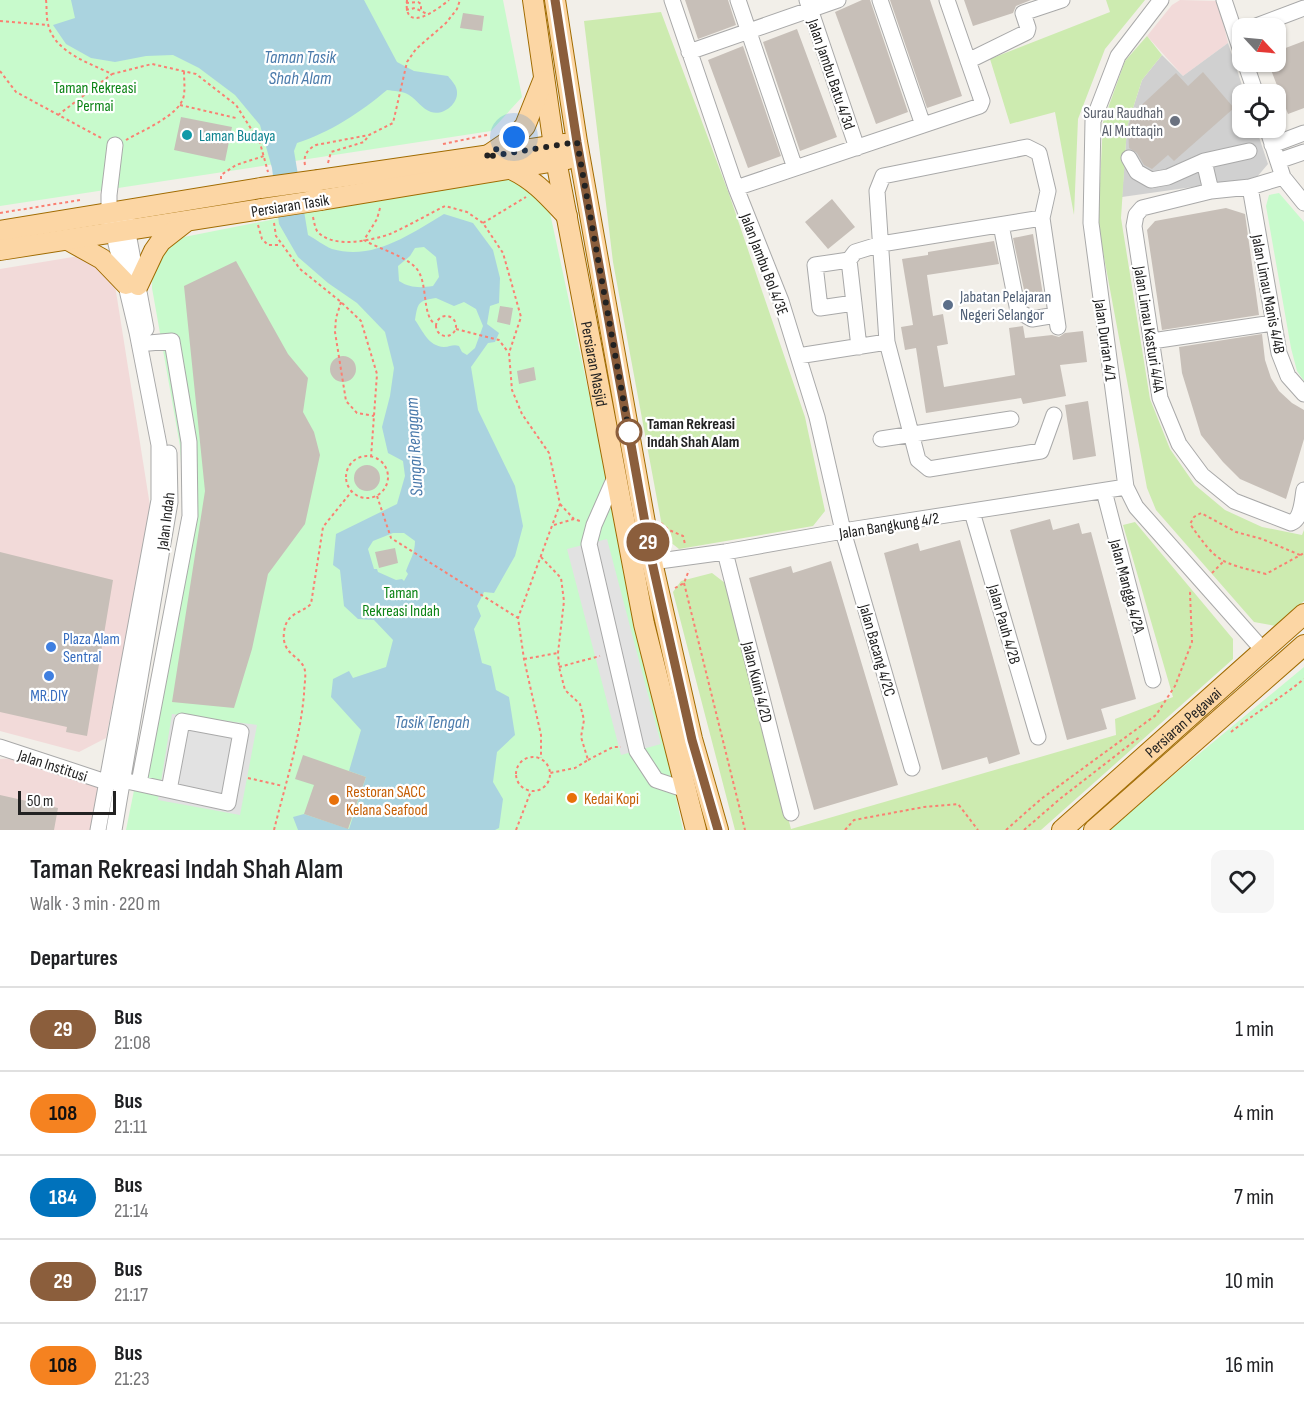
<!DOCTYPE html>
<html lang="en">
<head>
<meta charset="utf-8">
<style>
	body { margin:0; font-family:"Sofia Sans Condensed",sans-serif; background:#f6f6f6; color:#202124; height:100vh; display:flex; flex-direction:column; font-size:22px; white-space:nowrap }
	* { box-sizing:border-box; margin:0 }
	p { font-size:20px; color:#757577 }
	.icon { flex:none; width:33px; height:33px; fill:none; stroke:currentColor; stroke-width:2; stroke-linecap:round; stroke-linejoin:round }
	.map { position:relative; height:830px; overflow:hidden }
	.drawer { display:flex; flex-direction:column; background:#fff; flex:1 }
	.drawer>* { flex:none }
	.badge { padding:0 12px; border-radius:20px; font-size:21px; line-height:39px }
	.needle { width:39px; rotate:116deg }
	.fabs { position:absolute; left:1232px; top:18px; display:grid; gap:12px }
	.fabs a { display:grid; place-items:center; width:54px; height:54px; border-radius:12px; background:#fff; box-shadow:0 2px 4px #0004; font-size:30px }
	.scale { position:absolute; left:18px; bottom:15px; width:98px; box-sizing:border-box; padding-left:6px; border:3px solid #222; border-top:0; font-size:16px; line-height:21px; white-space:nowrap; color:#222; -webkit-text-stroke:4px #fff; paint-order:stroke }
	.you { position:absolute; width:30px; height:30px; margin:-15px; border:4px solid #fff; border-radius:50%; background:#1a73e8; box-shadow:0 0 0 9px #1a73e833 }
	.map>.badge { position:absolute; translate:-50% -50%; box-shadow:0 0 0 3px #fff }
	h2 { padding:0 30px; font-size:22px; line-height:54px }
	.round { display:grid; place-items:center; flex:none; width:63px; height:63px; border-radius:12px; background:#f6f6f6 }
	.overview { display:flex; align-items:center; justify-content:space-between; height:102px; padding:0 30px }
	h1 { font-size:28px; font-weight:600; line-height:45px }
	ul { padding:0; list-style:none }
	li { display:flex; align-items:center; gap:18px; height:84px; padding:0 30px; border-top:2px solid #e0e0e0 }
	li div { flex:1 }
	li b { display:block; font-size:22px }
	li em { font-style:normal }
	li .badge { min-width:66px; font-weight:700; text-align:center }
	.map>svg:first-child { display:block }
</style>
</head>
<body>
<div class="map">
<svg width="1304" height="830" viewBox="0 0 1304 830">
	<rect width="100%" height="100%" fill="#f2efe9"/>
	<path fill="#f2dad9" d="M1180 0 1218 1 1228 43 1183 76 1147 36 1172 5Z
		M79 256 114 279 151 512 106 738 79 752 0 731V269Z
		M32 757 104 782 97 830H0V759Z"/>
	<path fill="#d0d0d0" d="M1228 43 1245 94H1242V128H1256L1268 164 1256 178 1122 197 1127 127 1142 80 1162 55 1183 76Z"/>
	<path fill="#cdebb0" d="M1106 0H1145L1105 49 1078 119 1074 215 1055 112 1010 124 990 59 1110 12Z
		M661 12 729 194 805 417 825 511 813 526 679 549 664 537 613 262 584 21Z
		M1147 36 1162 55 1142 80 1127 127 1121 218 1150 399 1170 449 1195 485 1225 510 1262 527 1302 535 1304 530V601L1276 626 1254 622 1156 510 1147 488 1098 225 1103 122 1125 61Z
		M1135 522 1233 639V659L1041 830H735L673 592 681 581 712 573 725 583 791 829 1116 735 1115 719 1173 697 1123 525Z"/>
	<path fill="#c8facc" d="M0 0H503L522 97 491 131 0 206Z
		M508 173 539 192 550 213 683 830H126L149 716 184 514 180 446 152 288C152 261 162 252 184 237Z
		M1279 193 1304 222V381L1297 371 1291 348 1266 206 1269 195Z
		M1304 667V830H1107Z"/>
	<path fill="#e2e2e2" d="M607 539 661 744 621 755 567 549Z
		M172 714 257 725 240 815 158 800Z"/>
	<path fill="#aad3df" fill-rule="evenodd" d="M71 0H364L397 62 414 71 448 76C452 81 457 86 457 92 458 104 443 116 431 112 422 109 417 100 409 95 404 91 393 91 387 90 361 112 329 133 297 143L294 151 308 235C316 239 324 246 332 249 374 261 410 234 444 214L473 223 493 250 500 278 499 303 490 306 487 324 499 333 495 342 488 343 471 367 478 410 515 486 523 526 515 556 494 593 484 592 477 606 481 616 474 629 482 663 491 666 496 690 509 697 515 735 497 752 493 782 503 799 499 828 495 830H298L293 817 304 814 349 829 366 777 349 771 361 730 331 697 333 679 349 671 353 678 386 667 393 640 374 620 358 619 344 606 340 570 333 565 336 534 397 504 405 476 403 461 388 453 382 427 390 396 394 368 385 332 357 303 328 283 298 257 279 224 272 168 260 125 235 95 199 68 173 55 146 56 115 62 91 58 66 44 53 25 75 18ZM424 247 436 257 439 277 433 286C420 288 410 288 399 281L398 266 410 256 415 248ZM436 298 454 306 464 302 476 309 483 326 475 348 467 355 462 352 459 346C453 344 450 347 444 347 428 346 423 331 415 320 418 302 418 301 436 298ZM393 533H404L415 541C415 553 410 560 406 571L408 574 404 581 402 579 396 580 378 572 377 569H374L368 549 373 541Z"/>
	<path fill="#c7bfb8" d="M685 0H728L736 25 698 39Z
		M862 0H870L908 112 876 124 835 12Z
		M890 0H930L962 96 927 108Z
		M964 0H1031L1016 6 1013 13 973 26Z
		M463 13 484 16 482 31 460 28Z
		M797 29 837 137 800 151 763 42Z
		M1304 41V108L1288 114 1268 62H1275V52Z
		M743 46 781 156 748 168 708 60Z
		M1203 72 1234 108 1174 161 1168 155 1152 169 1144 165 1137 153 1129 148 1128 128 1133 113 1176 73 1188 86Z
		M181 117 232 127 225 161 174 150Z
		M832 199 855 227 828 249 805 222Z
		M1226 208 1245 214 1259 315 1162 330 1147 230 1155 221Z
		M1033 234 1044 301 1027 304 1013 238Z
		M994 241 999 264 927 275 933 316 943 314 948 344 937 346 944 387 1015 375 1009 328 1023 326 1025 338 1052 335 1059 337 1065 333 1083 331 1087 362 1060 365 1066 396 1023 404 1021 398 926 413 916 348 905 350 901 327 913 325 902 259 928 255V252Z
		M236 261 288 354 308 378 303 412 314 432 320 455 305 524 268 574 252 649 234 708 172 702 205 491 184 286Z
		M500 306 513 308 510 325 497 322Z
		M1262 334 1265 360 1271 378 1279 391 1292 403 1304 410V439L1286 499 1240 479 1223 462 1201 435 1182 373 1179 347Z
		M330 369a13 13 0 1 1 26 0a13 13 0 1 1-26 0Z
		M534 367 536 380 519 384 517 371Z
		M1088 401 1096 456 1073 460 1065 405Z
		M354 478a13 13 0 1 1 26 0a13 13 0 1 1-26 0Z
		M1050 519 1053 530 1079 523 1082 534 1091 532 1136 699 1101 709 1107 729 1067 740 1010 530Z
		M960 540 1020 754 989 764 987 757 942 770 884 553 918 543 920 551Z
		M395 548 398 563 379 568 375 552Z
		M0 552 113 580 87 736 66 732 67 727 0 712Z
		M831 561 898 785 814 810 749 578 791 566 793 573Z
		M303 755 366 777 348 829 304 814 314 785 295 779Z
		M0 795 58 808 54 830H0Z"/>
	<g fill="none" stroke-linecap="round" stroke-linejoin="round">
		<g stroke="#a9a9a9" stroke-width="17">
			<path id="minor" d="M672 0 736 188 781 301 798 356 817 417 843 531 912 768
				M738 0 795 168
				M807 0 857 148
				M880 0 923 125
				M1161 0 1118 56 1093 121 1091 223 1126 487 1136 507 1262 649
				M1224 0 1242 54
				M1251 28 1304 8
				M689 52 838 0
				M968 61 1027 32 1028 28 1023 13 1062 0
				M1245 62 1256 94
				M1267 128 1283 177 1304 203
				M1272 145 1304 133
				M1129 158 1137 172 1151 180 1168 177 1204 161 1249 151
				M1204 161 1211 191
				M1278 161 1304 152
				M1283 177 1250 187 1211 191 1142 208 1136 215 1134 226 1160 398 1179 444 1202 475 1234 501 1291 523C1302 519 1302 501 1304 490
				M1250 187 1279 353 1288 376 1304 394
				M736 188 980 106 982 101 947 0
				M124 212 146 329
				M1001 225 1018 311 1032 319 1056 315
				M849 260 815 265 820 308 854 303
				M1152 341 1273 323
				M859 347 849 260 855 252 881 244 1042 218
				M798 356 887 342
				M1054 415 1041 451 929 469 918 460 887 342 877 191 883 176 1027 147 1039 153 1048 191 1042 218 1058 327
				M881 439 1011 419
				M616 475 594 525 589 544 637 751 656 780 686 790
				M1104 491 1153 680
				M972 512 1038 737
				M725 552 791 813
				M652 562 725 552 843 531 1126 487
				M0 747 106 782 122 780 228 803 241 732 182 721 169 790
				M139 783 190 516 189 442 172 341 149 343
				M98 830 159 500V445L137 332 109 214V195L115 145
				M114 830 170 502 169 453"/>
		</g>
		<g stroke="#a06b00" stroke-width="22">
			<g id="major">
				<path id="s1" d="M533 0 556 160 644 624 696 830"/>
				<path d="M555 0 577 142 652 562 692 739 718 830"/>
				<path d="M490 154 515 137 525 126 543 81"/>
				<path d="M511 169C535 180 549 197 567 216"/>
				<path d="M319 180 565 144"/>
				<path d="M321 200 568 159"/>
				<path d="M0 231 261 188"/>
				<path d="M68 240 102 259 126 284"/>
				<path d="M0 250 262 209"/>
				<path d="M138 285 154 251 161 241 184 223"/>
				<path id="s2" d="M1062 830 1304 614"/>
				<path d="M1094 830 1304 645"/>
			</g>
		</g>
		<path stroke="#fa8072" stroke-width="2" stroke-dasharray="3 3" stroke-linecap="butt" d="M46 0C47 8 46 16 48 24 54 52 89 63 112 74L152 64 196 74 236 105 260 143 268 172
			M407 0C403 35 437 10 449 0
			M406 3 418 2 421 4V12
			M406 10 415 8 427 14
			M0 21 48 25
			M0 71 16 92 103 139
			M180 105 236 118
			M58 115 112 74
			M126 140C143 130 181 115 184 95 185 87 184 79 184 71
			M443 144 487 135
			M328 163 331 152 364 142 369 135
			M305 165C303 155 308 149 316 145L369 135 393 123 407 62 416 49 446 23 457 9 460 0
			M221 179V175L236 165 264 156
			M380 208 377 219 364 240C379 249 403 255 415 267 429 280 421 315 435 324
			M0 213 80 200
			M313 217C314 222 315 227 317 231 332 249 370 241 390 234 408 226 427 215 445 206L467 212 483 223 503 253 521 317 509 353 512 390 522 414 549 453 560 504 518 618 524 659 541 735V758
			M274 223 276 236 300 269 341 302 361 321 377 374 371 457
			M483 223 526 197
			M258 225 262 239 268 245H281
			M341 302 336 318 335 332 346 401 357 413 374 416
			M436 326a10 10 0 1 1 20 0a10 10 0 1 1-20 0Z
			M456 329 499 340 508 352
			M346 477a21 21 0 1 1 42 0a21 21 0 1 1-42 0Z
			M377 496 391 538 518 618
			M560 504 574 519
			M661 523 669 530 683 536 685 544
			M554 525 574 519 580 521
			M1300 555 1262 539 1236 532 1201 513 1194 517 1190 524C1218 564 1220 562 1266 574L1304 553
			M541 557 561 578 564 601 558 653 559 667 565 690 580 704 584 720 581 737 588 760 575 768 550 773
			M1212 573 1223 562
			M684 583 745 830
			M675 588 684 583 689 570
			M524 659 558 653
			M559 667 600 656
			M1231 732C1255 713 1281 698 1304 679
			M516 774a17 17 0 1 1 34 0a17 17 0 1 1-34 0Z
			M588 760 613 747H621
			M248 778 283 786
			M274 830C285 785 300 740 304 694 304 687 306 678 305 671 303 656 281 656 284 632 286 613 300 614 311 604L323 527 352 491
			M516 830 531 791
			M845 830 854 820 924 807 958 804 978 830
			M1006 830 1041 799 1156 715 1175 686 1192 642 1190 593 1192 591
			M1024 830 1061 798 1141 736"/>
		<use href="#minor" stroke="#fff" stroke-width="15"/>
		<use href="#major" stroke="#fcd6a4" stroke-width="20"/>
		<g stroke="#a06b00" stroke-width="22" stroke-linecap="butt">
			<path id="major-bridge" d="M261 188 319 180
				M262 209 321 200"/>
		</g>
		<use href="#major-bridge" stroke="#fcd6a4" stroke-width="20"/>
	</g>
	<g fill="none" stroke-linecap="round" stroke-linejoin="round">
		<g stroke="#fff" stroke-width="14">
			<path id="line" d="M555 0 577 142 652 562 692 740 718 830"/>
		</g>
		<use href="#line" stroke="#8b5e3c" stroke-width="9"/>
		<path stroke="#222" stroke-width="6" stroke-dasharray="0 10.8" d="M514 137 485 157 577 142 629 432"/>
	</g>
	<circle fill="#6b7280" stroke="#fff" stroke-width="2" cx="1175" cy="121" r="6"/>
	<circle fill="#0f9aa8" stroke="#fff" stroke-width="2" cx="187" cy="135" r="6"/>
	<circle fill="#5c6f8a" stroke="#fff" stroke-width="2" cx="948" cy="305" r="6"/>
	<circle fill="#fff" stroke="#8b5e3c" stroke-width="3" cx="629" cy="432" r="12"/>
	<g fill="#3f7fe0" stroke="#fff" stroke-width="2">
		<circle cx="51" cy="647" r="6"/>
		<circle cx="49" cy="676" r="6"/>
	</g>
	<g fill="#e8710a" stroke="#fff" stroke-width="2">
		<circle cx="572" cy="798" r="6"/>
		<circle cx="334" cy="800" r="6"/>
	</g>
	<g text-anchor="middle" stroke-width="4.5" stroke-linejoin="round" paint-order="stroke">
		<g font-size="16" fill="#222" stroke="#fff">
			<text transform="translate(832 74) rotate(71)" y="6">Jalan Jambu Batu 4/3d</text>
			<text transform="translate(290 205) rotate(-9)" y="6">Persiaran Tasik</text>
			<text transform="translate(765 264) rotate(69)" y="6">Jalan Jambu Bol 4/3E</text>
			<text transform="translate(1269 294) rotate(79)" y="6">Jalan Limau Manis 4/4B</text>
			<text transform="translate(1150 329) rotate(81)" y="6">Jalan Limau Kasturi 4/4A</text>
			<text transform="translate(1106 340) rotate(82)" y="6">Jalan Durian 4/1</text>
			<text dy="6" stroke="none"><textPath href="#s1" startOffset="369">Persiaran Masjid</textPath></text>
			<text transform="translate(165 521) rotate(-83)" y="6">Jalan Indah</text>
			<text transform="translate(889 525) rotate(-9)" y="6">Jalan Bangkung 4/2</text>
			<text transform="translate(1128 586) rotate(75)" y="6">Jalan Mangga 4/2A</text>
			<text transform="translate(1005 624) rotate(74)" y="6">Jalan Pauh 4/2B</text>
			<text transform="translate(878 650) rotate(74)" y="6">Jalan Bacang 4/2C</text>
			<text transform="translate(758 682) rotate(76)" y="6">Jalan Kuini 4/2D</text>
			<text dy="6" stroke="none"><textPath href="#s2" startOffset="162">Persiaran Pegawai</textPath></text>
			<text transform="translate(53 765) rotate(18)" y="6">Jalan Institusi</text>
		</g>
		<g font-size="16" fill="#0c8416" stroke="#fff">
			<text x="95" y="93">Taman Rekreasi<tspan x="95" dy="18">Permai</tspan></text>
			<text x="401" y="598">Taman<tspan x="401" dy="18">Rekreasi Indah</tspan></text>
		</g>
		<g font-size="16" fill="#5b616d" stroke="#fff" text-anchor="end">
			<text x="1163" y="118">Surau Raudhah<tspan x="1163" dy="18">Al Muttaqin</tspan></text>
		</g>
		<g font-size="16" fill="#0d838f" stroke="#fff" text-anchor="start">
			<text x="199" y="141">Laman Budaya</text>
		</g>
		<g font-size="16" fill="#4e5e75" stroke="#fff" text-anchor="start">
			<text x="960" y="302">Jabatan Pelajaran<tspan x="960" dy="18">Negeri Selangor</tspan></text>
		</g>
		<g font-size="16" font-weight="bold" fill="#222" stroke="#fff" text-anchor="start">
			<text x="647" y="429">Taman Rekreasi<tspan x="647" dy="18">Indah Shah Alam</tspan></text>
		</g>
		<g font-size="16" fill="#366cbe" stroke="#fff" text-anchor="start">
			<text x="63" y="644">Plaza Alam<tspan x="63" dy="18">Sentral</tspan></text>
			<text x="49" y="701" text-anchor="middle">MR.DIY</text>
		</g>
		<g font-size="16" fill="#c56008" stroke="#fff" text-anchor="start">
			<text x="346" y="797">Restoran SACC<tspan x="346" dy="18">Kelana Seafood</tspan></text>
			<text x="584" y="804">Kedai Kopi</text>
		</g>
		<g font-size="18" font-style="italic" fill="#4a7aab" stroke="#fff">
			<text x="300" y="63">Taman Tasik<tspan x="300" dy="21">Shah Alam</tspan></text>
			<text transform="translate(414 447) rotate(-93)" y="6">Sungai Renggam</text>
			<text x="432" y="728">Tasik Tengah</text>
		</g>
	</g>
</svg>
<div class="fabs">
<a><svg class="needle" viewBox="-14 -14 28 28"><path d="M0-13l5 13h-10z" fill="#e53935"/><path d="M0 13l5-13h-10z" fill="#757577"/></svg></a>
<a><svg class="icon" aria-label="locate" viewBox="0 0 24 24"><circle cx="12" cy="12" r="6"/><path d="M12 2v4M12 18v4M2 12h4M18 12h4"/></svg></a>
</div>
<div class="scale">50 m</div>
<div class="you" style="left:514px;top:137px"></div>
<b class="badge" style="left:648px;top:542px;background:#8b5e3c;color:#fff">29</b>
</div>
<section class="drawer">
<div class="overview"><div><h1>Taman Rekreasi Indah Shah Alam</h1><p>Walk · 3 min · 220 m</p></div><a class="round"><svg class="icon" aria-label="heart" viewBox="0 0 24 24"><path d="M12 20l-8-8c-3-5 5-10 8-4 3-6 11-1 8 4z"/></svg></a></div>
<h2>Departures</h2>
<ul>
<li><span class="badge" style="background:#8b5e3c;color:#fff">29</span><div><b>Bus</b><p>21:08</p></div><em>1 min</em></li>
<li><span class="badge" style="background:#f58220;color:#111">108</span><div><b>Bus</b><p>21:11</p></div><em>4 min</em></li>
<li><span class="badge" style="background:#0072bc;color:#fff">184</span><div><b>Bus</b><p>21:14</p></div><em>7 min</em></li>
<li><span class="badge" style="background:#8b5e3c;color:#fff">29</span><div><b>Bus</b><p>21:17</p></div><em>10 min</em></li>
<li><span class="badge" style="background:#f58220;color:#111">108</span><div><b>Bus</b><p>21:23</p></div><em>16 min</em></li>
</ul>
</section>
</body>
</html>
